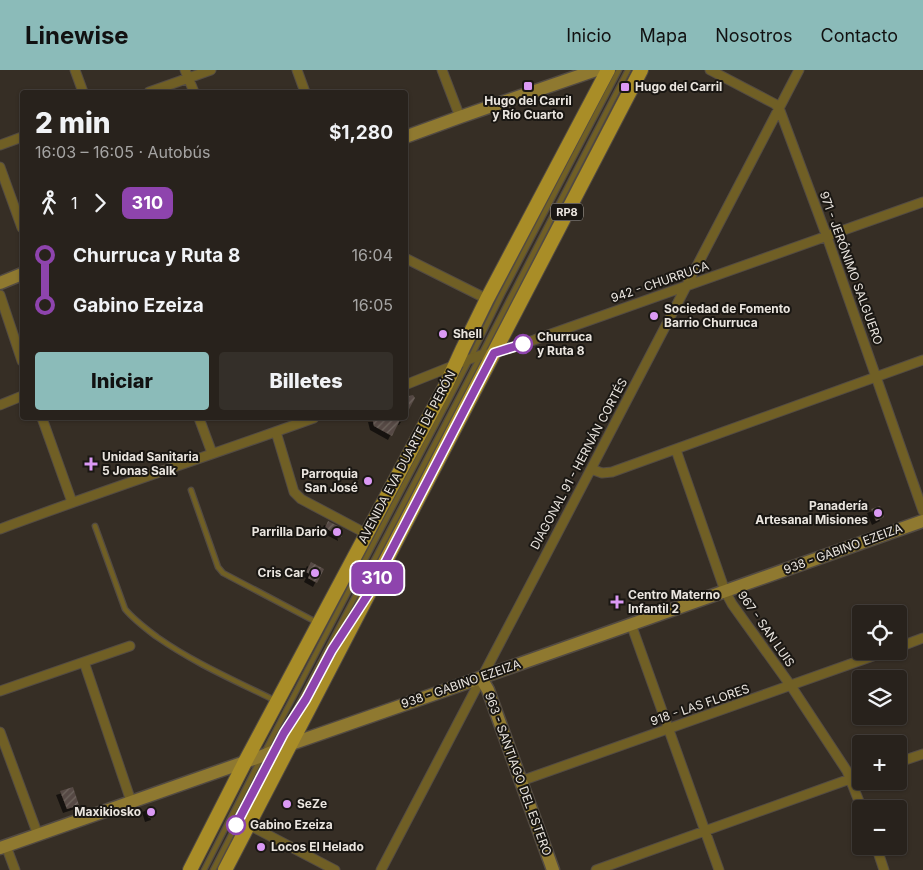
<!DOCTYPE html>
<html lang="es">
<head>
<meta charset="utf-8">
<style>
	body { margin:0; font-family:Inter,sans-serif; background:#342f29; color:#f1f3f6; height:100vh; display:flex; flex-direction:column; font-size:19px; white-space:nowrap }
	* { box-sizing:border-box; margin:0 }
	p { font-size:16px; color:#a5a4a3 }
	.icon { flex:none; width:28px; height:28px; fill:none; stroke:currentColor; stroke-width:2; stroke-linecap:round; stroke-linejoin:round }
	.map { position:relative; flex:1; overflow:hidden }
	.drawer { position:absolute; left:20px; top:20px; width:388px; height:330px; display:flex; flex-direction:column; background:#28221c; border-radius:5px; box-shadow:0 1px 4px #0004,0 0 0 1px #443f3b }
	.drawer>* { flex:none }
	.badge { padding:0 10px; border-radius:8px; font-size:18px; line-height:32px }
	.buttons { position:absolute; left:852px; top:535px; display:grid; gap:10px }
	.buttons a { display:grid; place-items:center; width:55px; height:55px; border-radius:5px; background:#28221c; box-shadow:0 1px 4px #0004,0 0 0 1px #443f3b; font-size:25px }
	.map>.badge { position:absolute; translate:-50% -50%; box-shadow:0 0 0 2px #fff }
	.legs { display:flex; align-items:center; gap:8px; height:55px; padding:0 15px; font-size:16px }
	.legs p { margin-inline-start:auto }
	.overview { display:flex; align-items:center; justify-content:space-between; height:85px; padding:0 15px }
	h1 { font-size:28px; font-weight:800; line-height:38px }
	.button { display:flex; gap:10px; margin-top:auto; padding:10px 15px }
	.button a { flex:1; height:58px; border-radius:5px; background:#8bbbb9; color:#111; font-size:20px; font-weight:800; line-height:58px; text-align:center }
	.button a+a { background:#342f29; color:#f1f3f6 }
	ul { padding:0 15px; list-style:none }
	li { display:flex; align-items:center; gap:18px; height:50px; font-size:19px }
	li i { display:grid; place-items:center; width:8px; height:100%; margin:0 6px; background:currentColor }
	li i::after { content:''; width:12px; height:12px; margin:-6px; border:4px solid; border-radius:50%; background:#28221c }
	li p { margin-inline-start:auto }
	li:first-child i { background:linear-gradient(#0000 50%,currentColor 0) }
	li:last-child i { background:linear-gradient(currentColor 50%,#0000 0) }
	header { display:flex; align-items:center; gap:30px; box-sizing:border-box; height:70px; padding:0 25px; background:#8bbbb9; color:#111 }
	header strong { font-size:24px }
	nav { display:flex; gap:28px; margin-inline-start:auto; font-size:18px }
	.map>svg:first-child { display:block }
</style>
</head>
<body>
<header>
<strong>Linewise</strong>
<nav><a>Inicio</a><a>Mapa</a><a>Nosotros</a><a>Contacto</a></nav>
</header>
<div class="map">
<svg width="923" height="800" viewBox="0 0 923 800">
	<defs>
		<pattern id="building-hatch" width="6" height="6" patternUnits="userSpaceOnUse" patternTransform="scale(1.25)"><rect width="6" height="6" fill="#564a44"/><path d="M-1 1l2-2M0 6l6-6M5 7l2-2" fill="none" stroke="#6e645f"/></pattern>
		<filter id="shadow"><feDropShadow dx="-4" dy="4" stdDeviation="0" flood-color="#0009"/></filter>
	</defs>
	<rect width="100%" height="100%" fill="#362e25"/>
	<path fill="url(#building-hatch)" filter="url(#shadow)" d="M413 325 415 328 405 347V327Z
		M372 348H405L403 351 400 350 392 366 374 356Z
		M880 436 884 447 876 451 871 439Z
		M328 451 340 457 342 467 325 458Z
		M311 492 324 499 317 513 308 508 310 504 306 502Z
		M73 717 79 735 67 739 60 721Z
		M152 736 155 746 149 748 146 738Z"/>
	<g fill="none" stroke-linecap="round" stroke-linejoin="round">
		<g stroke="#534b43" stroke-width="7">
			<path id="lane" d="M191 420 218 497 223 503 318 553
				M95 456 125 539C134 550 145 558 157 567 194 593 236 611 276 631
				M299 639 316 611
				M277 676 466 314 628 0
				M265 681 470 289 501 226 619 0
				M204 800 260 690
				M213 800 272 686"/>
		</g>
		<g stroke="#534b43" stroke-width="11">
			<path id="street" d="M75 0 83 22
				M185 0 194 22
				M297 0 305 22
				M442 0 460 47
				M710 0 775 34 779 38 827 167 923 441
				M149 22 211 0
				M0 75 22 67
				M0 97 22 158
				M405 188 487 229
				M0 225 22 291
				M405 315 470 289 481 285 494 283 534 270 923 132
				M0 335 22 326
				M42 348 72 432
				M199 348 212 383
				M276 362 294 422 301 429 367 464
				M676 380 725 521 732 534 791 616 847 701 862 739
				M591 399 602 403 612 402 923 290
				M0 459C104 420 209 386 314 348
				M631 554 719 800
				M899 577 923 568
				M84 592 131 731
				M0 621 130 576
				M0 662 38 765
				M899 692 923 684
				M521 711 887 581
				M249 755 335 800
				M6 776 15 800
				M876 776 884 800
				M381 800 591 399 799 0
				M596 800 861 705"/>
		</g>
		<g stroke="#534b43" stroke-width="15">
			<path id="secondary" d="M405 67 460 47 596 0
				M0 213 22 204
				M481 608 488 620 553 800
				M0 778 262 686 291 674C502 601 712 526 923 451"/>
		</g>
		<g stroke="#534b43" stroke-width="16">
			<path id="primary" d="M190 800 245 692 446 315 463 278 487 229 608 0
				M225 800 641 0"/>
		</g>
		<use href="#lane" stroke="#705f25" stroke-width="4.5"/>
		<use href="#street" stroke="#705f25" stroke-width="9"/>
		<use href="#secondary" stroke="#8f7930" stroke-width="12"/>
		<use href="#primary" stroke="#a98d27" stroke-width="14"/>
	</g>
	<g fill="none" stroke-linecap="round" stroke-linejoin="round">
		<g stroke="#fff" stroke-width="11">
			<path id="line-1" d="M236 755 284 663 306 629 332 580 371 520 494 283 523 274"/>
		</g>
		<use href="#line-1" stroke="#8e44ad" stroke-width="8"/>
	</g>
	<g fill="#db99f5" stroke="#1a1713" stroke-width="2">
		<rect x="523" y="11" width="10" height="10" rx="2.5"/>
		<rect x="620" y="12" width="10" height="10" rx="2.5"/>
		<circle cx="654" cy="246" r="5"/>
		<circle cx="443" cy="264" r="5"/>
		<path d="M88.5 386.5h5v5h5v5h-5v5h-5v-5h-5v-5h5z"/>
		<circle cx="368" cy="411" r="5"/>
		<circle cx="878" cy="443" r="5"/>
		<circle cx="337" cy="462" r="5"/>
		<circle cx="315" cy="503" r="5"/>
		<path d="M614.5 524.5h5v5h5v5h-5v5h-5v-5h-5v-5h5z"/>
		<circle cx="287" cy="734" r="5"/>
		<circle cx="151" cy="742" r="5"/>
		<circle cx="261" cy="777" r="5"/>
	</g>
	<g fill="#fff" stroke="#8e44ad" stroke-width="2.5">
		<circle cx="523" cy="274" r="9"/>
		<circle cx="236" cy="755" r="9"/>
	</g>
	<g text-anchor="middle" stroke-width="4" stroke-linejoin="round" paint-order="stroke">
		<rect fill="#1a1713" stroke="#aca7a2" stroke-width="1" x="551" y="133.5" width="32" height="17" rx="4"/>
		<g font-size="11" font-weight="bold" fill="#eae5df">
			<text x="567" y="146">RP8</text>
		</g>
		<g font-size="12" font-weight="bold" fill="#eae5df" stroke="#1a1713" text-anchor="start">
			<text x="635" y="21">Hugo del Carril</text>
			<text x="528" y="35" text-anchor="middle">Hugo del Carril<tspan x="528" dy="14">y Río Cuarto</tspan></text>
			<text x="664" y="243">Sociedad de Fomento<tspan x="664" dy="14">Barrio Churruca</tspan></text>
			<text x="453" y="268">Shell</text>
			<text x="102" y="391">Unidad Sanitaria<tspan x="102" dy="14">5 Jonas Salk</tspan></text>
			<text x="358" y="408" text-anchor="end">Parroquia<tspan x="358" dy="14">San José</tspan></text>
			<text x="868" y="440" text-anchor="end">Panadería<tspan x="868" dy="14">Artesanal Misiones</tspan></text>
			<text x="327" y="466" text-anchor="end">Parrilla Dario</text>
			<text x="305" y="507" text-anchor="end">Cris Car</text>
			<text x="628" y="529">Centro Materno<tspan x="628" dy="14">Infantil 2</tspan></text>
			<text x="297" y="738">SeZe</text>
			<text x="141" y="746" text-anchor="end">Maxikiosko</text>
			<text x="271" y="781">Locos El Helado</text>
		</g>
		<g font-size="12" fill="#eae5df" stroke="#1a1713">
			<text transform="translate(851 198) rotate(70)" y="4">971 - JERÓNIMO SALGUERO</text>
			<text transform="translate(660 212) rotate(-19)" y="4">942 - CHURRUCA</text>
			<text transform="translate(407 387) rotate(-62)" y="4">AVENIDA EVA DUARTE DE PERÓN</text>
			<text transform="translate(579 394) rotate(-62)" y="4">DIAGONAL 91 - HERNÁN CORTÉS</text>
			<text transform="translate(843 479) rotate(-20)" y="4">938 - GABINO EZEIZA</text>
			<text transform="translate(766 559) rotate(55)" y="4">967 - SAN LUIS</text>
			<text transform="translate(461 614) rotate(-19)" y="4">938 - GABINO EZEIZA</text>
			<text transform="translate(700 635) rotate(-19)" y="4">918 - LAS FLORES</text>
			<text transform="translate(518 704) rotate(70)" y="4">963 - SANTIAGO DEL ESTERO</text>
		</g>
		<g font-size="12" font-weight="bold" fill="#eae5df" stroke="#1a1713" text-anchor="start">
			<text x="537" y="271">Churruca<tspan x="537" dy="14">y Ruta 8</tspan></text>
			<text x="250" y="759">Gabino Ezeiza</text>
		</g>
	</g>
</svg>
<div class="buttons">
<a><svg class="icon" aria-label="locate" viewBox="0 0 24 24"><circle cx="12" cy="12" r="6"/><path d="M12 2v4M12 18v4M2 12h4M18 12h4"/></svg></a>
<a><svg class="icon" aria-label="layers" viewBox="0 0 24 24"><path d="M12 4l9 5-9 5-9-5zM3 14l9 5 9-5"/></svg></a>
<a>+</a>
<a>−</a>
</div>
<b class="badge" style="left:377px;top:508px;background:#8e44ad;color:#fff">310</b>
<section class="drawer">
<div class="overview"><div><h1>2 min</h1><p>16:03 – 16:05 · Autobús</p></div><b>$1,280</b></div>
<div class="legs"><svg class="icon" aria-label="walk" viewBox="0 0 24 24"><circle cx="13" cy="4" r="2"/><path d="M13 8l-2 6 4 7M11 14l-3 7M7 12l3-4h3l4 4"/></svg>1<svg class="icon" aria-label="forward" viewBox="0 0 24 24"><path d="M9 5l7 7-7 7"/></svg><b class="badge" style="background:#8e44ad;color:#fff">310</b></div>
<ul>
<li><i style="color:#8e44ad"></i><b>Churruca y Ruta 8</b><p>16:04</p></li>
<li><i style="color:#8e44ad"></i><b>Gabino Ezeiza</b><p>16:05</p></li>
</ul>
<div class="button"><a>Iniciar</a><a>Billetes</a></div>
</section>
</div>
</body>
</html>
